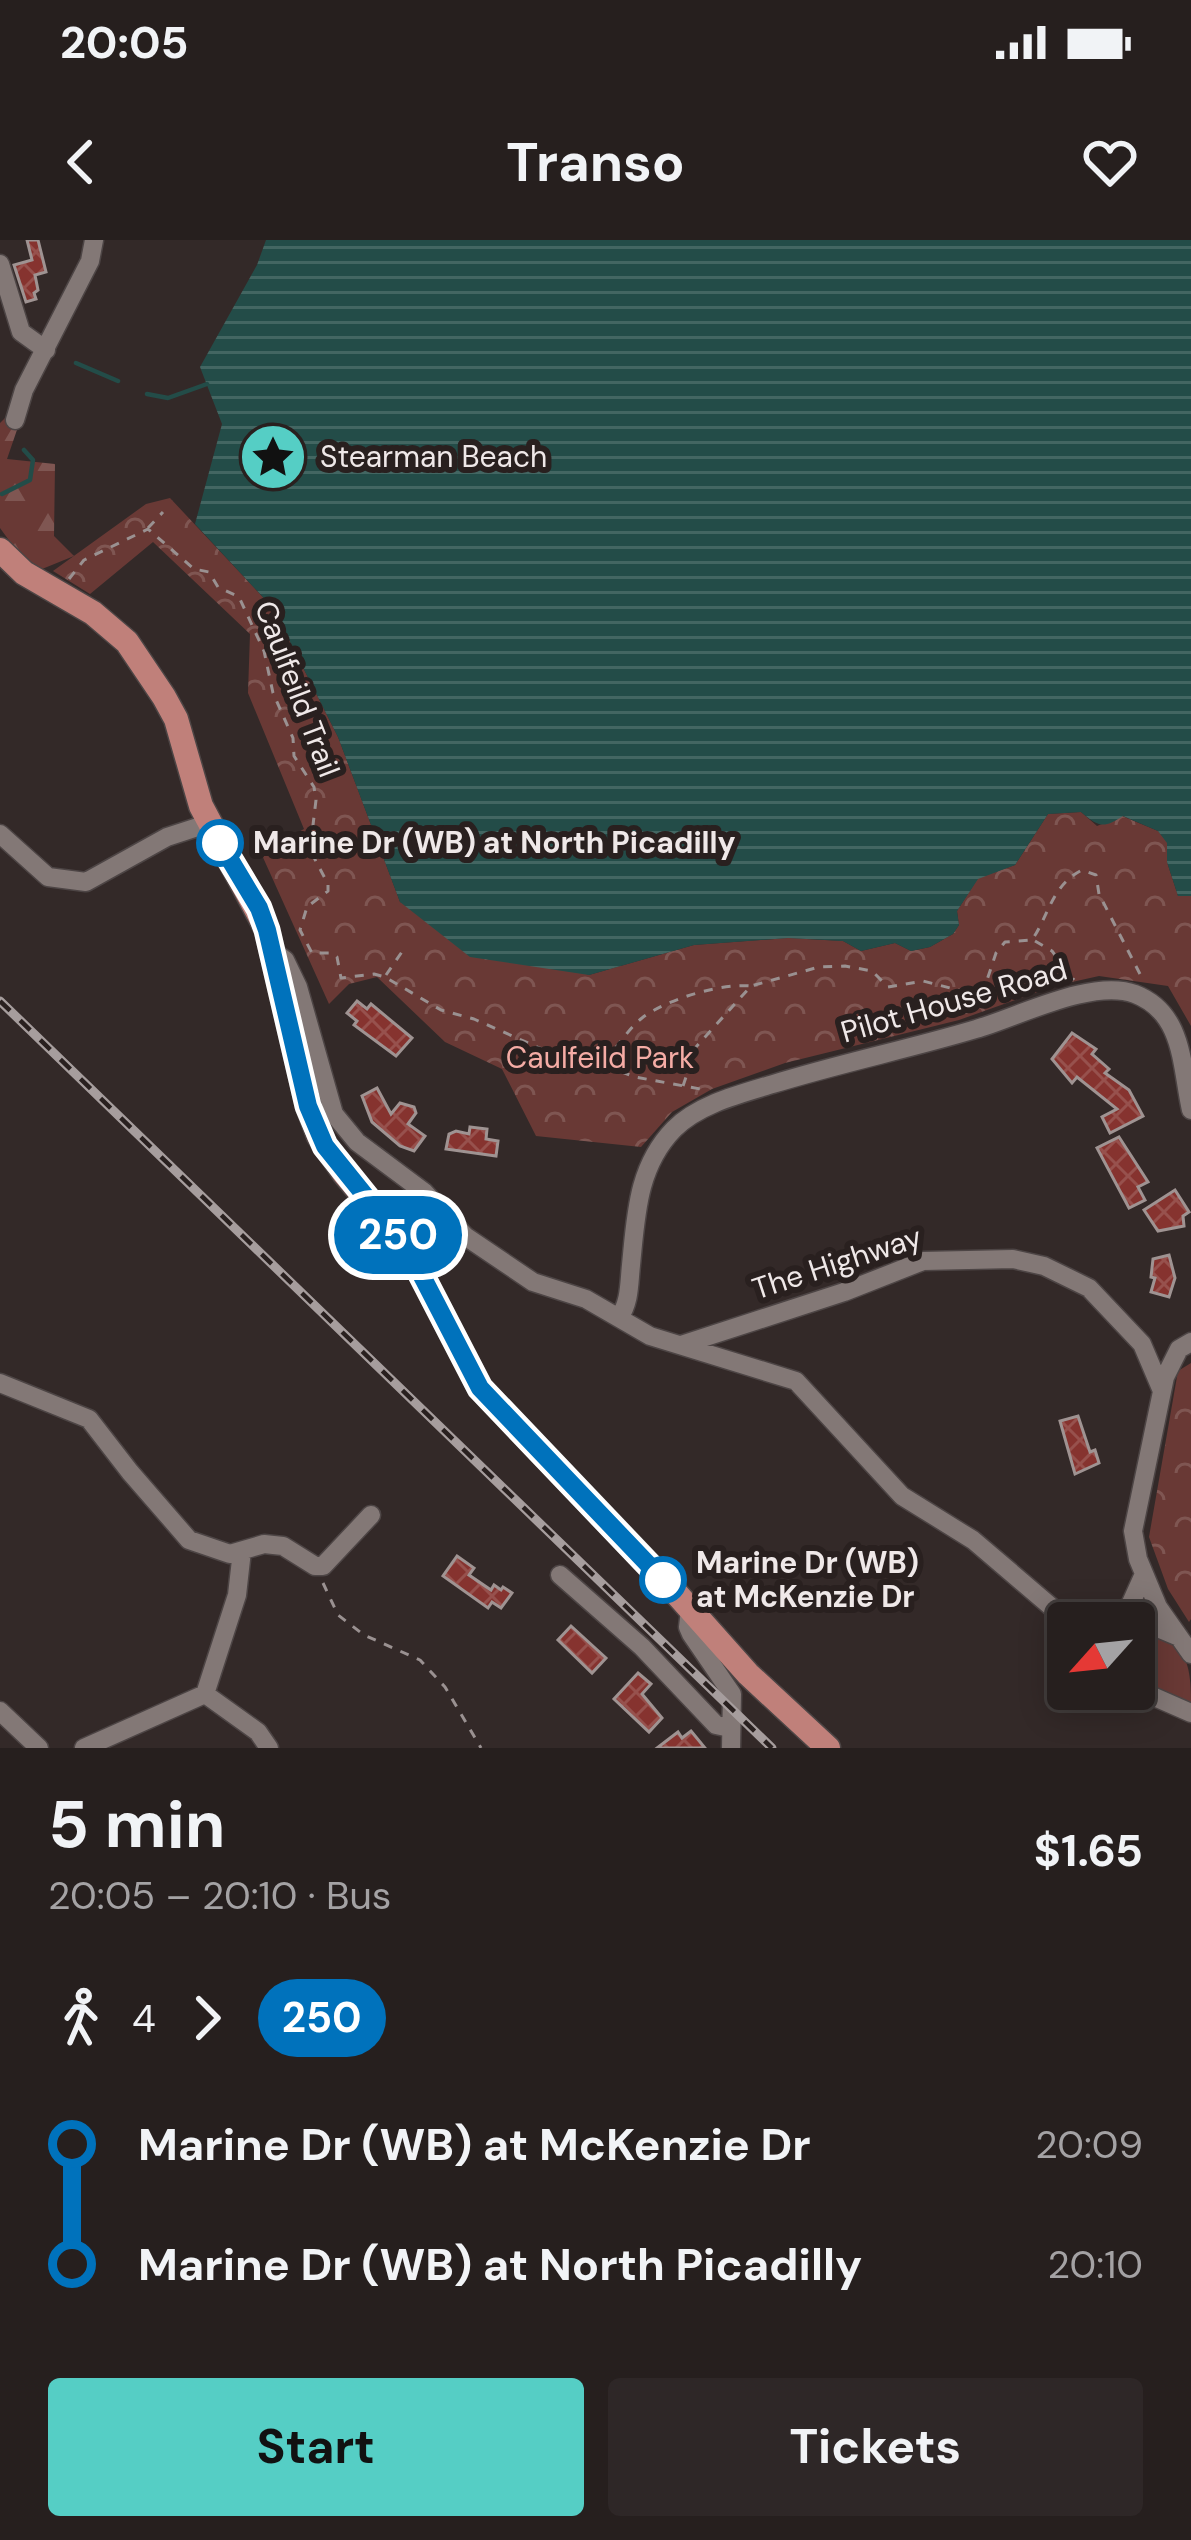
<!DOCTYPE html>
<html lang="en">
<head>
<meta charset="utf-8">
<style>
	body { margin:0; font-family:"DM Sans",sans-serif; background:#2e2727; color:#f1f3f6; height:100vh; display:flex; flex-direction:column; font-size:45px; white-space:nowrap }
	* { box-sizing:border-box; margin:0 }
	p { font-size:39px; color:#a4a2a4 }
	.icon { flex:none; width:66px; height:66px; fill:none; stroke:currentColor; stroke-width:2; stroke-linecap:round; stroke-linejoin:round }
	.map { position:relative; height:1508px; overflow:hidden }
	.details { display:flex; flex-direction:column; background:#261f1e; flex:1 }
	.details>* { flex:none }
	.badge { padding:0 24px; border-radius:39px; font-size:42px; line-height:78px }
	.needle { width:78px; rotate:243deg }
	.fabs { position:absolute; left:1047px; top:1362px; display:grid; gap:24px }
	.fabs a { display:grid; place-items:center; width:108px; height:108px; border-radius:12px; background:#261f1e; box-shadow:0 6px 30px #0003,0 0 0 3px #423d3c; font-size:60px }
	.map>.badge { position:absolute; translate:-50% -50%; box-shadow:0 0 0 6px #fff }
	.legs { display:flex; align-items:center; gap:18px; height:132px; padding:0 48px; font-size:39px }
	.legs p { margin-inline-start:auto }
	.summary { display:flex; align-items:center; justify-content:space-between; height:204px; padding:0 48px }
	h1 { font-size:66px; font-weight:700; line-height:90px }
	.primary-button { display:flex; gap:24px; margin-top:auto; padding:24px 48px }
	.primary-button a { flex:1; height:138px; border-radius:12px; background:#55cec5; color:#111; font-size:48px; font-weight:700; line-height:138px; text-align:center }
	.primary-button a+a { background:#2e2727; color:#f1f3f6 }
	ul { padding:0 48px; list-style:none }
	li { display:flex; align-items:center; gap:42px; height:120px; font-size:45px }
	li i { display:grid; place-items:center; width:18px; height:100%; margin:0 15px; background:currentColor }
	li i::after { content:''; width:30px; height:30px; margin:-15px; border:9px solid; border-radius:50%; background:#261f1e }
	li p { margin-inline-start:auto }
	li:first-child i { background:linear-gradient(#0000 50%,currentColor 0) }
	li:last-child i { background:linear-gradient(currentColor 50%,#0000 0) }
	.status { display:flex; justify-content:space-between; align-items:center; height:84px; padding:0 60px; background:#261f1e; direction:ltr }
	.status svg { height:33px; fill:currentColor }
	header { display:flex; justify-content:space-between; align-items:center; height:156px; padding:0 48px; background:#261f1e; font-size:54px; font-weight:700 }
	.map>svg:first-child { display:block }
</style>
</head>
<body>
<div class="status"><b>20:05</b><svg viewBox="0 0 49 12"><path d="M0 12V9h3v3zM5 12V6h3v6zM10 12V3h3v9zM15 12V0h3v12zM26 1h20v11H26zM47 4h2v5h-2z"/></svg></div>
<header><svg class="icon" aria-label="back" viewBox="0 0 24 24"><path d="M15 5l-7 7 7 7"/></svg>Transo<svg class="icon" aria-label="heart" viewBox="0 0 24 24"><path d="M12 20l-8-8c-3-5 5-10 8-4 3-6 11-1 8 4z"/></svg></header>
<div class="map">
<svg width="1191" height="1508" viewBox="0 0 1191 1508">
	<defs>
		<pattern id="forest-firs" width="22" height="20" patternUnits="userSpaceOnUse" patternTransform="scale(3)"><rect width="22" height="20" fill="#693935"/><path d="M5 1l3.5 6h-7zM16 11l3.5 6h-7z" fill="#7f5652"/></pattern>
		<pattern id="park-crowns" width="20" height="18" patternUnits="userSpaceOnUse" patternTransform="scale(3)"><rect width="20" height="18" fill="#693935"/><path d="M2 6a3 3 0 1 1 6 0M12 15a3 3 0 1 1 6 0" fill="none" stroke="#7f5652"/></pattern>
		<pattern id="water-rules" width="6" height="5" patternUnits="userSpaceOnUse" patternTransform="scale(3)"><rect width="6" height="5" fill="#234c48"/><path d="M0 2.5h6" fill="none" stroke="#436662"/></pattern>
		<pattern id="building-cross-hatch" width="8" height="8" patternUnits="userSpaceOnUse" patternTransform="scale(3)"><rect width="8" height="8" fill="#86332f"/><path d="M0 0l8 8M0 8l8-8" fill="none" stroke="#97514d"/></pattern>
	</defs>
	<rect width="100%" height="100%" fill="#332928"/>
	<path fill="#693935" d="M1134 1388C1183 1406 1191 1411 1191 1465L1138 1438 1134 1433Z"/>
	<path fill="url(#forest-firs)" d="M5 178 19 184 7 219 55 224 54 296 74 316 42 329 19 314 0 288V183Z"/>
	<path fill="url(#park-crowns)" d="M170 258 273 368 338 497 400 662 589 735 694 705 788 698 843 701 861 711 895 703 911 711 930 707 953 694 959 685 957 671 978 638 1015 625 1048 574 1081 572 1097 586 1122 576 1158 591 1168 603 1167 622 1178 656H1191V786L1168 746 1099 736 1054 746 959 780 785 823 712 849 672 872 641 907 536 896 502 829 445 802 377 737 349 744 329 764 261 613 304 589 248 453 250 394 153 302 90 354 53 331 146 264Z
		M1191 1123V1379L1189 1382 1168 1349 1149 1297 1178 1131Z"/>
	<path fill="url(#water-rules)" d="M266 0H1191V656H1178L1167 622V603L1158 591 1123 576C1103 589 1099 587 1081 572L1048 574 1015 625 978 639 957 671 959 685 953 694 930 707 911 711 895 703 861 711 843 701 788 698 694 705 589 735 470 717 400 662 338 497 273 368 195 284 222 184 200 127 257 25Z"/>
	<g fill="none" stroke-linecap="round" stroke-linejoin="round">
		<path stroke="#234c48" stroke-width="4.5" d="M76 123 118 141
			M147 154 168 158 207 144
			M2 254 30 240 33 220 24 210"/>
	</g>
	<path fill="url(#building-cross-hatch)" stroke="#9f9392" stroke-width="3" d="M27 0H38L46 32 35 35 38 50 34 53 36 59 26 62 14 25 32 20Z
		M357 761 367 769 371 764 412 798 396 816 354 785 357 781 347 773Z
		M1072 793 1096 809 1092 814 1109 829 1105 833 1129 850 1143 876 1110 893 1102 877 1117 869 1077 837 1072 843 1052 819Z
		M377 848 391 874 400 863 414 867 416 873 408 884 425 896 414 911 400 906 372 882 362 856Z
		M470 887 487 889 486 899 498 901 496 916 446 909 449 894 456 891 469 894Z
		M1119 897 1148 942 1138 947 1145 960 1129 968 1097 908Z
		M1175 950 1189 972 1183 976 1184 986 1158 991 1144 970Z
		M1169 1015 1175 1038 1169 1057 1151 1052 1155 1038 1151 1037 1153 1019Z
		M1078 1176 1090 1212 1095 1210 1099 1223 1075 1234 1060 1181Z
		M457 1316 474 1328 469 1335 491 1350 494 1345 501 1350 503 1347 512 1353 501 1368 492 1362 488 1368 443 1336Z
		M571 1386 606 1418 592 1433 558 1400Z
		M638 1433 651 1444 642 1454 662 1478 649 1492 614 1459Z
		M691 1491 705 1508H657L678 1492 682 1498Z"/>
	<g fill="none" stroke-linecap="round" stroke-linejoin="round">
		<g stroke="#4d4545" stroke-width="21">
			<path id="minor" d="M0 24 21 92 46 110
				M15 180 24 150 90 21 94 0
				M0 594 48 637 86 642 167 597 210 583
				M274 712 285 720 298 747 334 874 357 902 424 952 465 996 533 1042 586 1059 650 1096 796 1141 902 1256 973 1300 1062 1376 1076 1381H1141L1179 1397
				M619 1078C630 1062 629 1044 631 1025 636 976 637 927 674 889 699 864 740 854 773 844 841 823 909 809 976 789 1018 777 1092 738 1135 754 1184 773 1181 825 1191 870
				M1191 1102 1179 1109 1165 1137 1133 1291 1138 1319 1158 1367 1191 1414
				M681 1105 844 1052 923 1021 1013 1019 1044 1026 1089 1048 1142 1104 1162 1151
				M0 1143 89 1179 130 1232 189 1300 230 1314 264 1304 283 1306 315 1326H323L371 1275
				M560 1335 642 1407 716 1485 730 1488
				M690 1370 688 1387 691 1394 732 1454 731 1508
				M1122 1383 1144 1334
				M1134 1448 1191 1473
				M205 1454 258 1492 269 1508
				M0 1471 39 1508
				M84 1508 205 1454 237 1355 242 1311"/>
		</g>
		<g stroke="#4d4545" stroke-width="27">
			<path id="major" d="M0 310 24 333 93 373 127 402 164 457 176 479 201 566 267 690 308 866 319 896 344 933 408 1009 480 1148 675 1352 748 1434 828 1508"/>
		</g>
		<path stroke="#9a9191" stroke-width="3" stroke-dasharray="9 9" stroke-linecap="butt" d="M148 288 163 272
			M69 339 84 320 148 289 194 329 209 332 218 347 239 357 264 411 273 453 293 498 294 516 314 547 316 560 310 610 328 644V651L307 667 300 690 312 713H332L337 717 341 738 374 734 385 737 441 770 474 779 553 814 571 812 635 837 706 850
			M1035 701 1052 711 1074 740
			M386 735 406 706
			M604 822C616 809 628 789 642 778 667 759 721 743 751 746
			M683 846 696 807 751 746 819 727 845 726 872 731 888 747 923 741 962 751 985 746 996 713 1005 702 1032 700C1049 675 1052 645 1082 630L1096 635 1099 654 1142 738
			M323 1343 338 1375 364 1395 420 1420 445 1447 481 1508"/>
		<use href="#minor" stroke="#837876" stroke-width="18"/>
		<use href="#major" stroke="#c0807a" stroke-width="24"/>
		<g stroke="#a69d9d" stroke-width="9">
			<path id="rail" d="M0 761 772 1508"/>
		</g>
		<use href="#rail" stroke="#29201f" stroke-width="4.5" stroke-dasharray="14" stroke-linecap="butt"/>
	</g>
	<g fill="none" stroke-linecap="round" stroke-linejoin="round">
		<g stroke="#fff" stroke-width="27">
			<path id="line-1" d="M220 603 259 668 267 690 308 866 325 906 408 1009 480 1148 663 1340"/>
		</g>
		<use href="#line-1" stroke="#0072bc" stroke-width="18"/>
	</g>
	<defs>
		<g id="sight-disc" transform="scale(3.45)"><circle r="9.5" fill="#55cec5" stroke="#29201f"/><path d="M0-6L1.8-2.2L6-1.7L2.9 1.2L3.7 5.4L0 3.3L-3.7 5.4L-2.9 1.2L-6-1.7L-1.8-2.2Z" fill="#111"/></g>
	</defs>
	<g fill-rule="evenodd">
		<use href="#sight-disc" x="273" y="217"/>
	</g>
	<g fill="#fff" stroke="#0072bc" stroke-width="6">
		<circle cx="220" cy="603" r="21"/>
		<circle cx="663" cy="1340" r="21"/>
	</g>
	<g text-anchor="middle" stroke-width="12" stroke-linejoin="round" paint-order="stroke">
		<g font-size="30" fill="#efe8e8" stroke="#29201f" text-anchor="start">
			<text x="320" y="227">Stearman Beach</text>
		</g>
		<g font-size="30" fill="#efe8e8" stroke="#29201f">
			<text transform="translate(297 449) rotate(69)" y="10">Caulfeild Trail</text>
			<text transform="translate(954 761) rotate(-16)" y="10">Pilot House Road</text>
			<text transform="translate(837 1023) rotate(-18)" y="10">The Highway</text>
		</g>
		<g font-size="30" font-weight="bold" fill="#efe8e8" stroke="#29201f" text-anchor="start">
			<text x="253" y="613">Marine Dr (WB) at North Picadilly</text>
			<text x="696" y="1333">Marine Dr (WB)<tspan x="696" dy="34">at McKenzie Dr</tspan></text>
		</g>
		<g font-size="30" fill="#f5aca5" stroke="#29201f">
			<text x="600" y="828">Caulfeild Park</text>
		</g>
	</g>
</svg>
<div class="fabs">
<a><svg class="needle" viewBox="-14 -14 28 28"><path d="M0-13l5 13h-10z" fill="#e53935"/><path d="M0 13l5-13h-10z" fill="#a4a2a4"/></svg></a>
</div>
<b class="badge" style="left:398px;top:995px;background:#0072bc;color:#fff">250</b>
</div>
<section class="details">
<div class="summary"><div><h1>5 min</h1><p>20:05 – 20:10 · Bus</p></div><b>$1.65</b></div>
<div class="legs"><svg class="icon" aria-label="walk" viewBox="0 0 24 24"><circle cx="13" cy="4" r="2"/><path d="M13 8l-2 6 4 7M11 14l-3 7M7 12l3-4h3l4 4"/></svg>4<svg class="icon" aria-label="forward" viewBox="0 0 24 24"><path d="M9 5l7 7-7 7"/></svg><b class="badge" style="background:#0072bc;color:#fff">250</b></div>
<ul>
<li><i style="color:#0072bc"></i><b>Marine Dr (WB) at McKenzie Dr</b><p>20:09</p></li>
<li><i style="color:#0072bc"></i><b>Marine Dr (WB) at North Picadilly</b><p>20:10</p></li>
</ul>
<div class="primary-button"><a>Start</a><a>Tickets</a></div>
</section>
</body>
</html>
